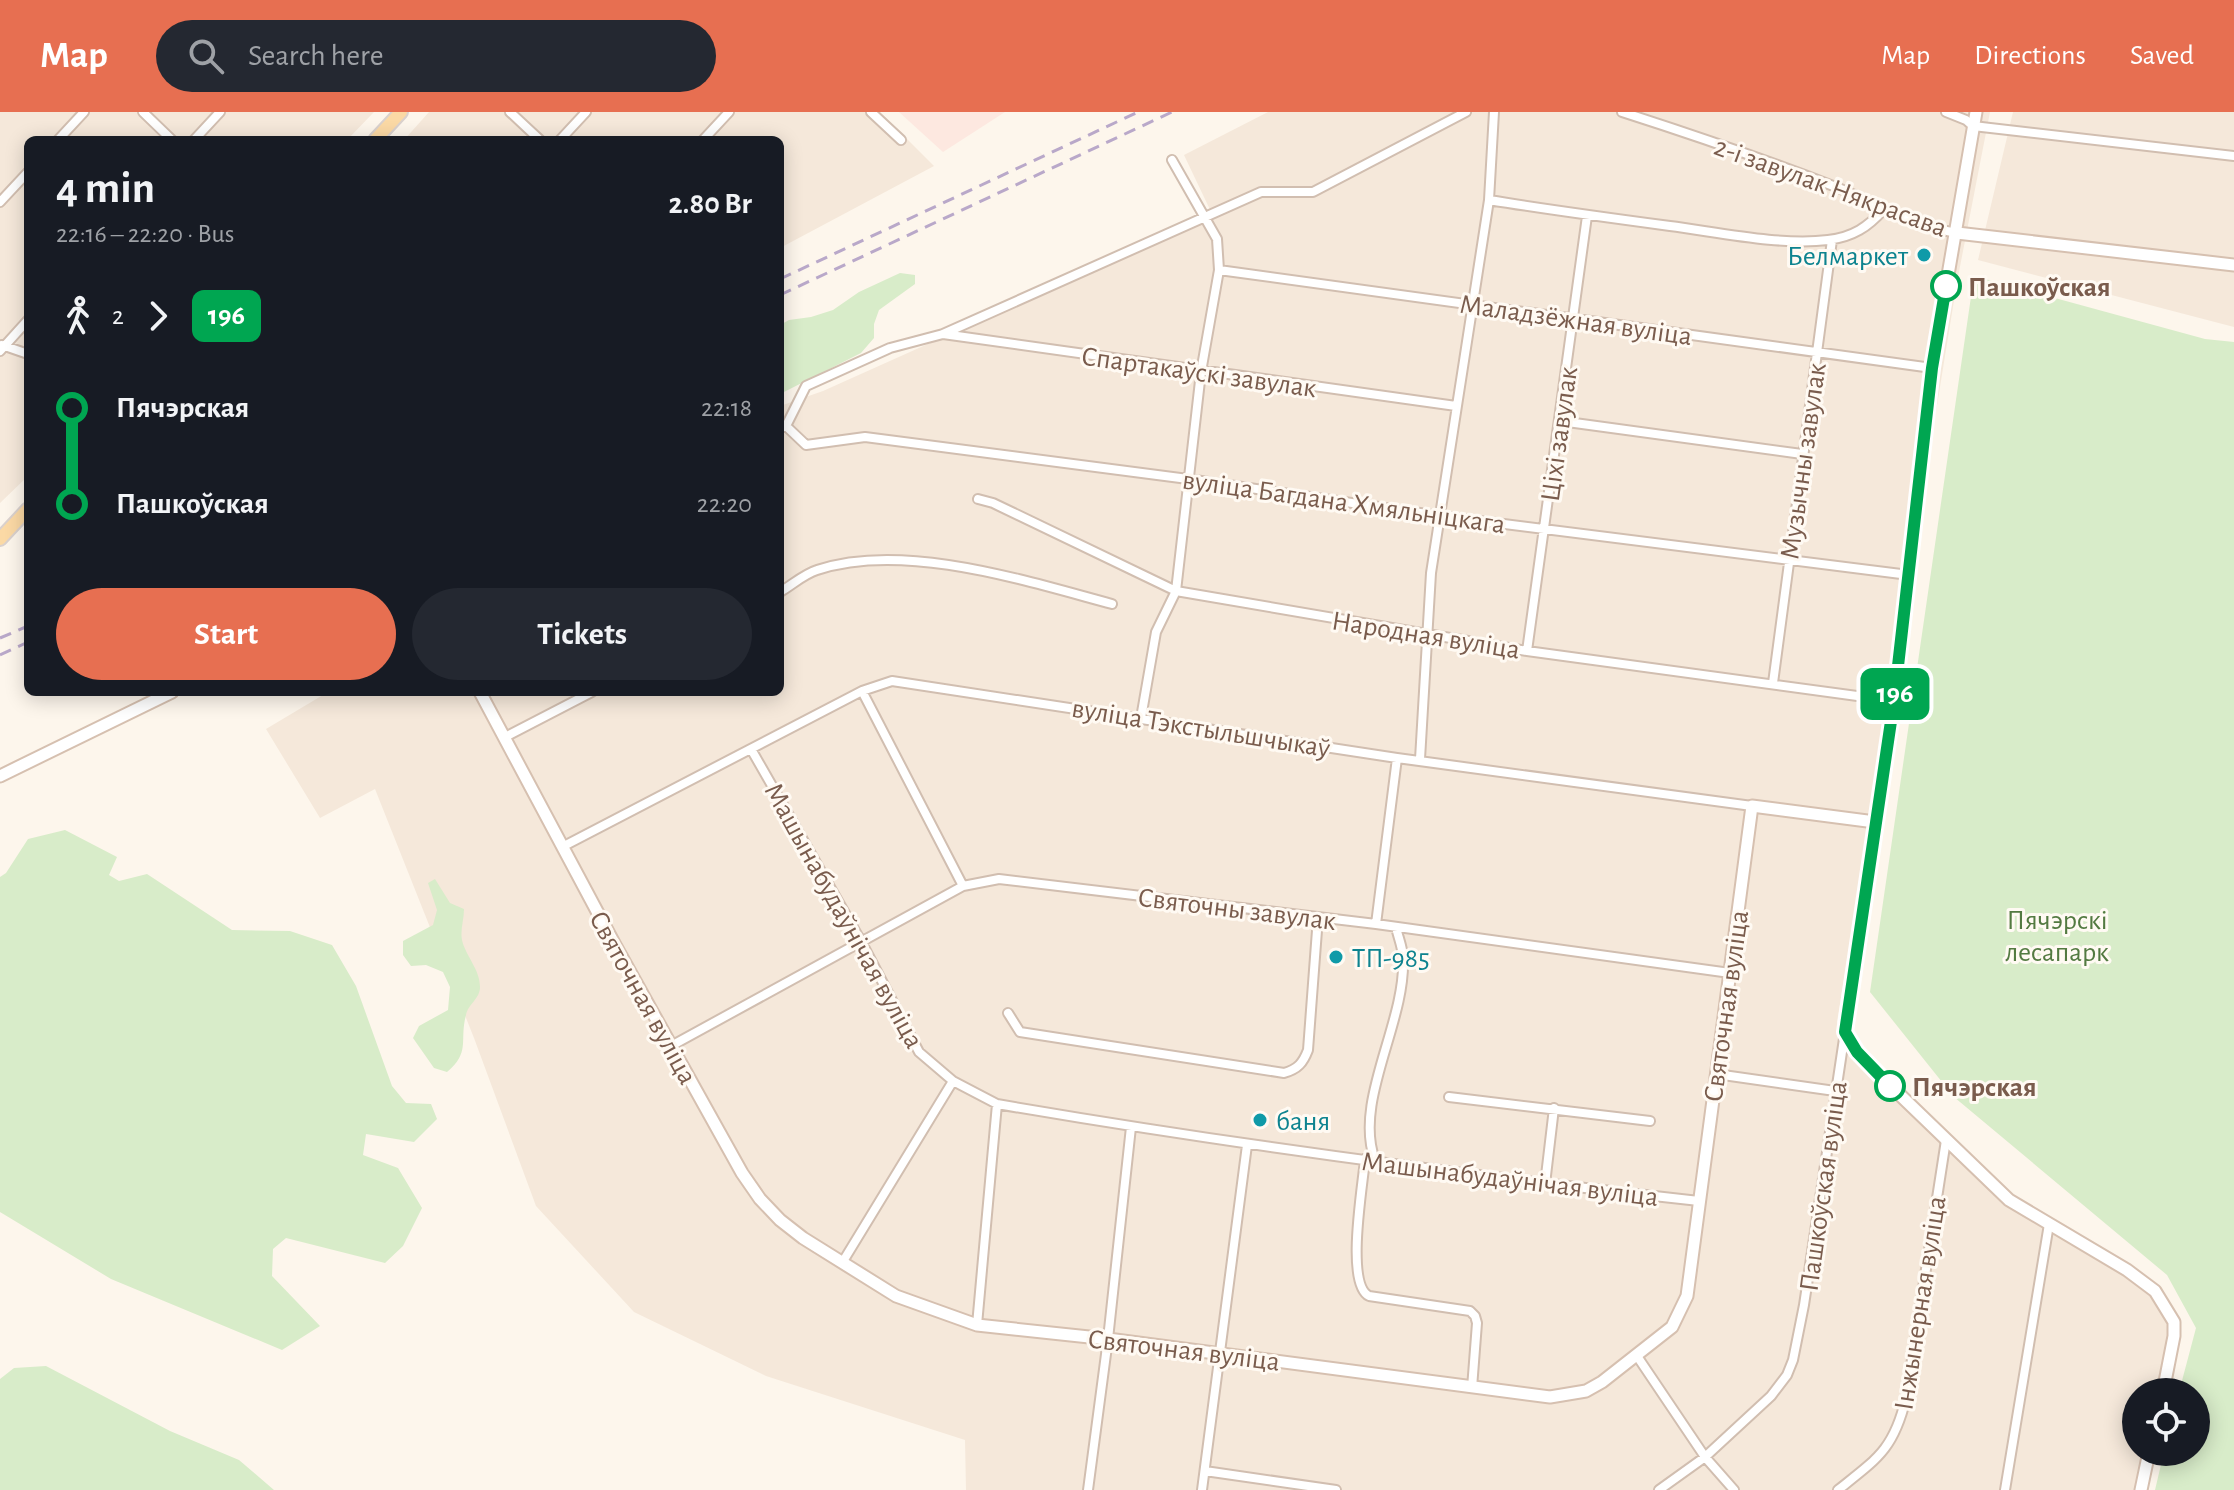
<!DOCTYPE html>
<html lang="en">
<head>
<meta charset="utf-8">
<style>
	body { margin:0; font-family:"Alegreya Sans",sans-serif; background:#242831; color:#f1f3f6; height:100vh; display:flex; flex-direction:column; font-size:30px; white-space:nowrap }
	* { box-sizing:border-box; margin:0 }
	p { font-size:26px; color:#9ea1a6 }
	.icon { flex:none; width:44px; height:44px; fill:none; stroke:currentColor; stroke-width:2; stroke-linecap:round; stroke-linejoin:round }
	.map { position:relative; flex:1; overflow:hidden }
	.drawer { position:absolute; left:24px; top:24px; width:760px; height:560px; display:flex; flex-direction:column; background:#171b24; border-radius:12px; box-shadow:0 4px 20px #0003 }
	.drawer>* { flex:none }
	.badge { padding:0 16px; border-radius:12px; font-size:28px; line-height:52px }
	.controls { position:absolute; left:2122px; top:1266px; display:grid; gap:16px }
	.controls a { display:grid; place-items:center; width:88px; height:88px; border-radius:50%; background:#171b24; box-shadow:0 4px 20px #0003; font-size:40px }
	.map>.badge { position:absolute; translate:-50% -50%; box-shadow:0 0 0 4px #fff }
	.legs { display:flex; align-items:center; gap:12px; height:88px; padding:0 32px; font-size:26px }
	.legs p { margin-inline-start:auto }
	.head { display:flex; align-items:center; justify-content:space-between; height:136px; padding:0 32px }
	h1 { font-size:44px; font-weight:600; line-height:60px }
	.cta { display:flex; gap:16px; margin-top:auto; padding:16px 32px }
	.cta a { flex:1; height:92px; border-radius:48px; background:#e76f51; color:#fff; font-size:32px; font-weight:600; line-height:92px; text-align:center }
	.cta a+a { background:#242831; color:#f1f3f6 }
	ul { padding:0 32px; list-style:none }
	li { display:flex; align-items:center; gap:28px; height:96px; font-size:30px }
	li i { display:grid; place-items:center; width:12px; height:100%; margin:0 10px; background:currentColor }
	li i::after { content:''; width:20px; height:20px; margin:-10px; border:6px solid; border-radius:50%; background:#171b24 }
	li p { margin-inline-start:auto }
	li:first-child i { background:linear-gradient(#0000 50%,currentColor 0) }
	li:last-child i { background:linear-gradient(currentColor 50%,#0000 0) }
	header { display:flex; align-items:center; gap:48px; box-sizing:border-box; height:112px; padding:0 40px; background:#e76f51; color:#fff }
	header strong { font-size:38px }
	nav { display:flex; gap:44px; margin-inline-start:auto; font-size:28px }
	.search { width:560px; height:72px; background:#242831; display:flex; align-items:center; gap:20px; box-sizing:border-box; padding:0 28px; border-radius:44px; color:#9ea1a6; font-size:30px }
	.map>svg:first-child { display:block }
</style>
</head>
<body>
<header>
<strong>Map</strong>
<div class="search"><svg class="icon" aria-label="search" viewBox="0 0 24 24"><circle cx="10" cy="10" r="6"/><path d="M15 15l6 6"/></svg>Search here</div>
<nav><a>Map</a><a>Directions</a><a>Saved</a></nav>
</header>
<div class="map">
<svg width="2234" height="1378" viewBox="0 0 2234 1378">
	<rect width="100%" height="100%" fill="#fdf6ec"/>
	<path fill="#f5e8da" d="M0 0H374L347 28H28V364L0 391Z
		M429 0H880L934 54 780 136V28H404Z
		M1268 0H1990L1957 170 1837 910 1855 947 2002 1089 2136 1169 2153 1186 2166 1203 2170 1224 2159 1280H2136V1340H2146L2138 1378H966L965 1328 766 1264 634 1200 536 1094 474 926 375 677 320 706 266 617 328 580H780V294L823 279 1213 104 1184 43Z
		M2013 0H2234V215L1978 148Z"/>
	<path fill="#fde8e0" d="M899 0H1005L943 40Z"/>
	<path fill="#d8ecc9" d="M900 161 915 163V172L879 198 874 212V226L861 241 780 282V213L789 208 811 205 833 198 859 180Z
		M1974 164 2205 227 2234 230V1378H2155L2164 1340H2196V1280H2179L2196 1216 2167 1163 1954 985 1870 880Z
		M65 718 117 745 109 763 119 769 147 762 232 818 290 819 332 833 356 874 392 974 406 991 431 992 437 1007 414 1030 366 1022 363 1043 398 1056 422 1096 403 1134 385 1151 286 1126 273 1137 272 1164 320 1214 282 1238 111 1167 0 1100V765L6 761 28 727Z
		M435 767 450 791 464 797C464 808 460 818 462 828 466 845 480 857 480 875 480 887 468 892 466 903 459 929 471 940 447 960L434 956 413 926 419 914 448 898 450 875 443 860 426 853 411 854 403 843V829L433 813 437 798 428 771Z
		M46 1254 170 1319 239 1348 274 1378H0V1267L14 1256Z"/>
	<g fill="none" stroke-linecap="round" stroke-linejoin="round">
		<g stroke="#d1beb0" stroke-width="12">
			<path id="street" d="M143 0 172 28
				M510 0 540 28
				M871 0 901 28
				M1622 0C1694 23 1766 48 1836 75 1876 91 1914 114 1957 121
				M1946 0 1966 8 1973 14 2234 44
				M58 28 84 0
				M194 28 220 0
				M560 28 586 0
				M703 28 729 0
				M1489 88C1550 98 1610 106 1670 114 1717 120 1781 134 1828 128 1853 125 1868 115 1884 97
				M0 90 28 60
				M1219 158 1932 256
				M943 222 1456 294
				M2 233 28 242
				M0 239 28 208
				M1560 309 1802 342
				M786 314 806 333 865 325 1188 367 1441 404 1909 463
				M780 316 786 314 806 274 890 236 943 222 1261 80H1313L1466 0
				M978 387 993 391 1176 479 1527 539 1894 589
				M780 480C792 473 804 462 817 458 903 429 1026 469 1112 492
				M1527 539 1587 104
				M1773 571 1832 128
				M862 579 963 774
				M1141 606 1156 520 1176 479 1201 260 1219 158 1217 127 1172 48
				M505 625 592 580
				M751 637 862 831 919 940 953 969 997 992C1230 1032 1464 1063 1699 1089
				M1420 647 1431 461 1489 88 1494 0
				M562 735 862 579 892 569 1397 646 1752 694
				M1376 812 1397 646
				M1008 901 1020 920 1284 961C1298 957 1303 951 1308 938L1318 805
				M671 934 963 774 999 767 1376 812 1730 861
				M1716 962 1835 979
				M1449 985 1650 1009
				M1365 1047C1363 1073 1345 1172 1369 1184L1470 1199 1475 1204 1477 1211 1472 1276
				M1375 1048C1353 989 1406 911 1403 846 1403 836 1398 825 1396 815
				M1545 1072 1554 996
				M842 1151 953 969
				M977 1213 997 992
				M1637 1244 1705 1345 1734 1378
				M1205 1359 1336 1378
				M1088 1378 1108 1227 1131 1015
				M1202 1378 1247 1033
				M1659 1378 1705 1345 1771 1284 1787 1263 1793 1248 1804 1193 1845 920
				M1838 1378C1877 1347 1894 1337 1906 1286L1946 1028
				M2005 1378 2049 1112"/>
		</g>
		<g stroke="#d6c0b0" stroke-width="15">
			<path id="secondary" d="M1976 0 1932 256 1894 589 1845 920 1857 940 1871 955 2009 1088 2127 1158 2155 1179 2174 1210V1224L2163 1280
				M1957 121 2234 153
				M480 580 615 833 742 1061 760 1087 780 1108 803 1126 896 1184 977 1213 1108 1227 1550 1285 1586 1279 1602 1270 1672 1215 1687 1184 1752 694 1875 710
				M0 664 172 580
				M2141 1378 2149 1340"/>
		</g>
		<g stroke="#dad1cd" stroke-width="16">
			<path id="primary" d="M375 28 401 0
				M0 427 28 397"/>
		</g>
		<use href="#street" stroke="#fff" stroke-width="8"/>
		<use href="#secondary" stroke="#fff" stroke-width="11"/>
		<use href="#primary" stroke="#fbd9a5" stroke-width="12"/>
		<path stroke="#b9a8c9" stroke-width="3" stroke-dasharray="12 8" stroke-linecap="butt" d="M780 167 1138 0
			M780 183 1172 0
			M0 526 28 514
			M0 543 28 530"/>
	</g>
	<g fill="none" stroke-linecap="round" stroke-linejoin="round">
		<g stroke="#fff" stroke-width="18">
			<path id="line-1" d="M1890 974 1857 940 1845 920 1894 589 1932 256 1946 174"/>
		</g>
		<use href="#line-1" stroke="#00a651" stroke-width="12"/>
	</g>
	<g fill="#0f9aa8" stroke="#fffaf3" stroke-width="3">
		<circle cx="1924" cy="143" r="8"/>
		<circle cx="1336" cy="845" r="8"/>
		<circle cx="1260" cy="1008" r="8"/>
	</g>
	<g fill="#fff" stroke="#00a651" stroke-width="4">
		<circle cx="1946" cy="174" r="14"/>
		<circle cx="1890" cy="974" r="14"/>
	</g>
	<g text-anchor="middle" stroke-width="6" stroke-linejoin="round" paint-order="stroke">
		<g font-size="28" fill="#7a5c4d" stroke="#fffaf3">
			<text transform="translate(1831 74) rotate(20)" y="10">2-і завулак Някрасава</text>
			<text transform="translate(1576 207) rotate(8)" y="10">Маладзёжная вуліца</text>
			<text transform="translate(1199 259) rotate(8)" y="10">Спартакаўскі завулак</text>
			<text transform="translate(1558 322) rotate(-82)" y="10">Ціхі завулак</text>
			<text transform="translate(1802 349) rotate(-82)" y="10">Музычны завулак</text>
			<text transform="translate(1344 389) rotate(8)" y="10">вуліца Багдана Хмяльніцкага</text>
			<text transform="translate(1426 522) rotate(9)" y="10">Народная вуліца</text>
			<text transform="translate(1201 615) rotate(9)" y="10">вуліца Тэкстыльшчыкаў</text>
			<text transform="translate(1237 796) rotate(7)" y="10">Святочны завулак</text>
			<text transform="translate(845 803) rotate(61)" y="10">Машынабудаўнічая вуліца</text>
			<text transform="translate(644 885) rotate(61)" y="10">Святочная вуліца</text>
			<text transform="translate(1725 894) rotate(-82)" y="10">Святочная вуліца</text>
			<text transform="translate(1510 1066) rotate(7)" y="10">Машынабудаўнічая вуліца</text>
			<text transform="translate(1822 1074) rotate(-82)" y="10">Пашкоўская вуліца</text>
			<text transform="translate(1919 1191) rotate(-81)" y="10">Інжынерная вуліца</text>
			<text transform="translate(1184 1237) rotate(7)" y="10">Святочная вуліца</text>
		</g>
		<g font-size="28" fill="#0d838f" stroke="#fffaf3" text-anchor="start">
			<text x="1908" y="153" text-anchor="end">Белмаркет</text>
			<text x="1352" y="855">ТП-985</text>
			<text x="1276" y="1018">баня</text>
		</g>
		<g font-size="28" font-weight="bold" fill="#7a5c4d" stroke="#fffaf3" text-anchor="start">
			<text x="1968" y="184">Пашкоўская</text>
			<text x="1912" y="984">Пячэрская</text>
		</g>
		<g font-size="28" fill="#537a41" stroke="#fffaf3">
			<text x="2057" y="817">Пячэрскі<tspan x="2057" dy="32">лесапарк</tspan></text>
		</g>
	</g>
</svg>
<div class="controls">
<a><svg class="icon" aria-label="locate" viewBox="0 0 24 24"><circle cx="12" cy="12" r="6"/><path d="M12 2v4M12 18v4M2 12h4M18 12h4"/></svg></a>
</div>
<b class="badge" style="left:1895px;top:582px;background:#00a651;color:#fff">196</b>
<section class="drawer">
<div class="head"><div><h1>4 min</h1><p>22:16 – 22:20 · Bus</p></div><b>2.80 Br</b></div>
<div class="legs"><svg class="icon" aria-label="walk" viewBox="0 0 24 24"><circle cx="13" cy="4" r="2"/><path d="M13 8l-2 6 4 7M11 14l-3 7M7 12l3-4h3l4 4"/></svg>2<svg class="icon" aria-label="forward" viewBox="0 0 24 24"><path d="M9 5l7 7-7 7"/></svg><b class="badge" style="background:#00a651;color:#fff">196</b></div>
<ul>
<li><i style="color:#00a651"></i><b>Пячэрская</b><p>22:18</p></li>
<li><i style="color:#00a651"></i><b>Пашкоўская</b><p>22:20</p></li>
</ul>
<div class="cta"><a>Start</a><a>Tickets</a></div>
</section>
</div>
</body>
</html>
